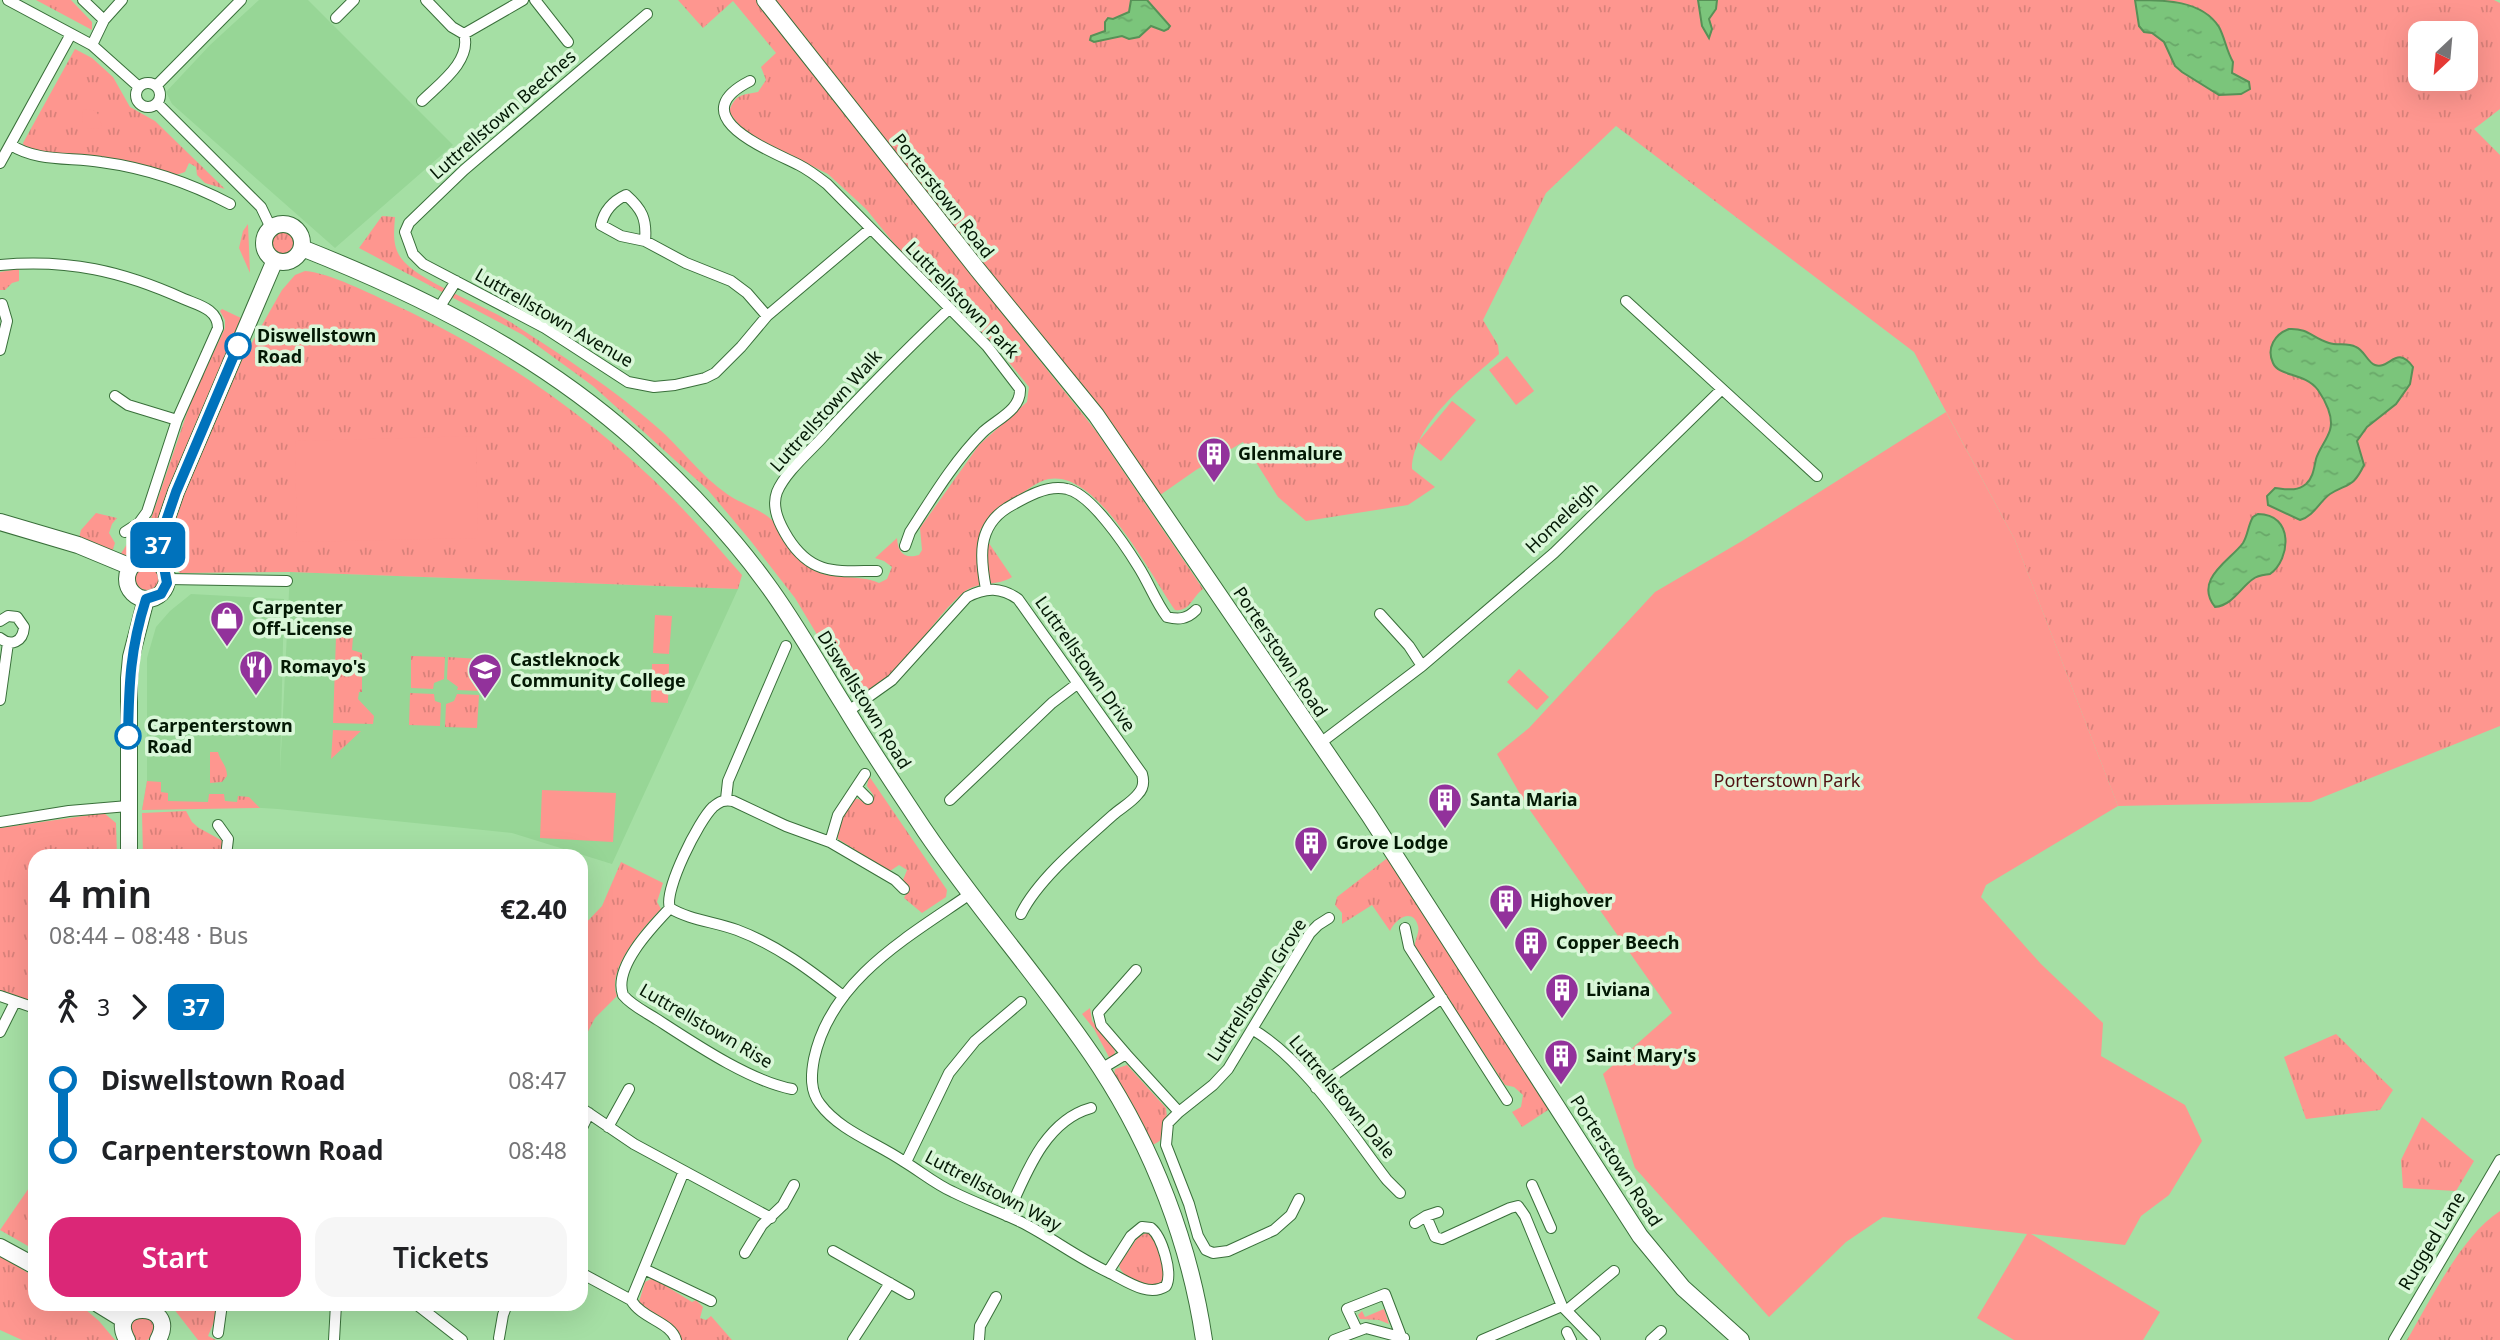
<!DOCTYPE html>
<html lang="en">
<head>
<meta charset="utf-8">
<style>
	body { margin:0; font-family:"Noto Sans",sans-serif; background:#f6f6f6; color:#202124; height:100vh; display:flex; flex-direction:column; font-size:26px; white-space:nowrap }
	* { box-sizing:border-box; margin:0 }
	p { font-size:23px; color:#757577 }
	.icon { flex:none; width:38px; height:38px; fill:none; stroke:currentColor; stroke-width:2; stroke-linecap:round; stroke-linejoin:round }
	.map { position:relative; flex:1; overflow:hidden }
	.side { position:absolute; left:28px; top:849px; width:560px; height:462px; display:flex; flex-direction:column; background:#fff; border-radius:21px; box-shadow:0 7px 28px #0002 }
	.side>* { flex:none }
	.badge { padding:0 14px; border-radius:10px; font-size:24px; line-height:46px }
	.needle { width:46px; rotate:206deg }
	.controls { position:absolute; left:2408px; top:21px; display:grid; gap:14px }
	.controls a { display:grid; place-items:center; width:70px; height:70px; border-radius:14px; background:#fff; box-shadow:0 7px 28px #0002; font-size:35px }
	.map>.badge { position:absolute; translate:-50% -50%; box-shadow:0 0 0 4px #fff }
	.legs { display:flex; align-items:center; gap:10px; height:77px; padding:0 21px; font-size:23px }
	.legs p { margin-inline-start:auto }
	.overview { display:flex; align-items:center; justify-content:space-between; height:119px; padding:0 21px }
	h1 { font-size:38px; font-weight:600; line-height:52px }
	.primary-button { display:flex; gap:14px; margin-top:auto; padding:14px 21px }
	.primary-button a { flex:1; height:80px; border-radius:21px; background:#db2777; color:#fff; font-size:28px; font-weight:600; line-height:80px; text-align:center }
	.primary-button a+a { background:#f6f6f6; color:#202124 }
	ul { padding:0 21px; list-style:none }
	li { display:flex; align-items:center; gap:24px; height:70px; font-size:26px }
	li i { display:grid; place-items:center; width:10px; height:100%; margin:0 9px; background:currentColor }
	li i::after { content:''; width:18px; height:18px; margin:-9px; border:5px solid; border-radius:50%; background:#fff }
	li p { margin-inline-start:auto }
	li:first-child i { background:linear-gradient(#0000 50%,currentColor 0) }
	li:last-child i { background:linear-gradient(currentColor 50%,#0000 0) }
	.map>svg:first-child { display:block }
</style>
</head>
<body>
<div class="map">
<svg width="2500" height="1340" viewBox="0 0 2500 1340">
	<defs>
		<pattern id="grass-tufts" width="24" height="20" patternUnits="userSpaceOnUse" patternTransform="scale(1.75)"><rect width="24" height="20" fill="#fe968f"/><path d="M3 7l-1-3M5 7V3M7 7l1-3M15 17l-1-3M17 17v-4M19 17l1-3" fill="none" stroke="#d8817a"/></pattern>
		<pattern id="water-ripples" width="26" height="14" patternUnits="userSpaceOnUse" patternTransform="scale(1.75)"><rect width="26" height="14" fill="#7bc57b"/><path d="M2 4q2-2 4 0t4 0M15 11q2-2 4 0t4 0" fill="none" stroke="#69a869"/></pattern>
	</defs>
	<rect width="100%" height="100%" fill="#a5dfa4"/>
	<path fill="#97d696" d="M259 0H308L453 145 335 248 172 104 166 92 210 45Z
		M290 572 738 589 612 864 512 833 278 809 246 807 142 810 147 781V658L156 627 170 611 191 594 284 599 280 773Z"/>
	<path fill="url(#grass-tufts)" fill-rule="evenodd" d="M36 0H71L92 22V30Z
		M678 0H758L969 272 1096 431 1203 589C1192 597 1190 612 1175 610 1151 576 1098 470 1049 479 1038 481 1025 491 1016 498 1003 508 990 517 980 530L1012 577C997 587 978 580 963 593 930 619 896 690 854 696L795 598 750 540 708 490 593 386 523 335 359 248 382 216 395 217C394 231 392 246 401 258 418 282 488 306 515 325 564 357 614 389 658 428 681 448 701 476 727 494 741 504 761 509 773 521 786 534 790 554 808 567 830 582 857 573 879 583L887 579 892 567 884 561 875 558 897 538C898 553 904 559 919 555L922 550 920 528 979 445 1027 402 1029 387 995 345 910 263 866 209 828 174 754 137 739 125 729 112C735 94 742 95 758 92L766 80 761 67 776 53 733 1 703 28Z
		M768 0H2494L2500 3V109L2474 129 2500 155V726L2311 802 2118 806 2015 540 1914 352 1616 126 1546 193 1483 320 1498 345 1499 354C1468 382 1413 424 1412 469L1435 487 1408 505 1306 521 1278 497 1243 442 1196 470 1153 500ZM2420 33H2466V79H2420Z
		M75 49 92 58 113 77 130 107 155 121 225 189 205 183 197 175 196 167 189 163 185 172 176 175 97 157 41 152 24 147 23 143Z
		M248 224 250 273 239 248 243 231Z
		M272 243a11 11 0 1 1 22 0a11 11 0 1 1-22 0Z
		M19 269V281L12 283 5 290H0V272Z
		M305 271C330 273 371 294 395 305 501 354 591 417 674 500 698 524 720 550 742 575L738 589 290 572 180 573 169 564 166 556 170 536 185 492 238 367 282 290 295 275Z
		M222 309 241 318 175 474 151 541 139 554 129 556 120 555 127 544 136 540 151 519 191 401 225 328V320L220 311Z
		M96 513 117 518 112 524 109 533 115 543 112 552 79 538 81 530Z
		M135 578a12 12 0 1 1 24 0a12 12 0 1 1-24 0Z
		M336 637H353L352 650 362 653V692H359L358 699 374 716 373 724 333 723Z
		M411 656 445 657 444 679 434 683 433 689 411 688Z
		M448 657 480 659 479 691 457 690 458 687 447 679Z
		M410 693 434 694 435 701 441 703 440 726 409 725Z
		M457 694 479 695 477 728 445 727 446 704 454 701Z
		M333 730 361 731 331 759Z
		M210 752H218C220 761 227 765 227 776L222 782 210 783Z
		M869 776 947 890 946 897 922 913 904 898 909 888 903 880 907 870 899 865 890 871 887 870 838 839C837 824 846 812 854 799H858L866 803 874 796 867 786Z
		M147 781 161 782V792L168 793V801L208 802 209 794H224L225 801 237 802 238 796 249 797 260 808 142 810Z
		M186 811 192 822 199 828 221 840 223 843 221 856H143L142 813Z
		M104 813 116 823 117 856H35V1002L0 990V828Z
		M1390 856 1551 1108 1522 1127 1512 1112 1521 1107 1523 1095 1514 1087 1505 1085 1415 948C1414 940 1420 933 1418 926 1413 907 1395 919 1390 931L1372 905 1342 924V913L1335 905 1337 897Z
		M621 862 663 883 657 902 661 909C643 927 606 970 617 996L595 1018 581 1045V928L602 906Z
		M1090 1008 1092 1021 1114 1047 1115 1053 1110 1059 1094 1029 1082 1014Z
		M2336 1034 2393 1090 2380 1110 2306 1119 2284 1057Z
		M1127 1065 1166 1108C1168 1122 1167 1143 1150 1145L1114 1076 1115 1069Z
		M2422 1117 2474 1161 2456 1191 2403 1188 2401 1160Z
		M31 1185 30 1196 35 1204V1250L0 1230Z
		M2500 1211V1340H2407C2430 1301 2462 1235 2500 1211Z
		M1148 1232C1158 1241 1166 1270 1163 1283L1153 1287C1141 1282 1122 1279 1119 1265L1138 1237Z
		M0 1256 35 1277V1304H79L99 1321 115 1340H22L0 1330Z
		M653 1278 692 1302 696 1300 703 1307 700 1318 706 1320 711 1316 732 1340H681L679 1333 670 1323 642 1307 639 1302 645 1282Z
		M170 1304H217L216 1317 208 1336 216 1340H198Z
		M1384 1309 1389 1324 1379 1320 1360 1319 1358 1315 1362 1311 1365 1317Z
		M130 1329a12 12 0 1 1 24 0a12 12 0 1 1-24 0Z"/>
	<path fill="#fe968f" d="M91 109C99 112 100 119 102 126L99 129 86 128 82 124 83 110Z
		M1507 356 1534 391 1516 405 1489 370Z
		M1452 401 1476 420 1441 461 1418 442Z
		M1946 412 2015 540 2118 806 1986 885 1981 897 2041 964 2103 1023 2101 1056 2185 1105 2202 1141 2169 1195 2141 1216 2125 1245 2031 1234 2160 1312 2143 1340H2014L1977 1318 2027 1234 1883 1217 1846 1242 1769 1317 1635 1168 1603 1074 1672 1013 1527 806 1497 754 1529 728 1655 592 1742 541Z
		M476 436 478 538 297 542 295 441Z
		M655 615 672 616 669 654 653 653Z
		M652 664H669L668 703 651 702Z
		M1519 669 1549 697 1537 710 1507 682Z
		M542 790 616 793 613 842 540 838Z"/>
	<path fill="url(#water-ripples)" stroke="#579157" stroke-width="2" d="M1131 0H1147L1170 26 1168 29 1164 31 1151 26 1139 37 1129 39 1122 36 1094 42 1090 40 1091 36 1105 31V22L1108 18 1113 19 1129 12Z
		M1698 0H1717L1716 9 1709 19 1712 29 1709 38 1702 26Z
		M2135 0C2164 0 2202 0 2219 27 2225 38 2226 50 2233 62L2232 73 2249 82 2250 89 2241 94 2219 95 2182 72 2175 66 2164 42 2152 33 2144 32 2139 26Z
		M2289 329C2309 328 2312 338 2329 343 2338 346 2347 342 2356 347 2364 350 2368 363 2375 365 2390 370 2396 344 2413 367L2410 384 2396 404 2367 427 2357 441 2364 465C2353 488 2348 483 2330 494 2319 502 2314 516 2300 520L2268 505 2267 496 2275 488C2287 489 2296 492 2306 484 2313 478 2314 468 2316 459 2319 449 2327 440 2330 430 2334 417 2325 400 2318 390 2304 372 2279 377 2273 363 2266 348 2275 334 2289 329Z
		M2258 514C2294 514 2291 559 2270 574 2264 575 2258 575 2253 579 2240 588 2233 605 2215 607 2193 579 2231 560 2243 543 2248 535 2248 525 2253 517Z"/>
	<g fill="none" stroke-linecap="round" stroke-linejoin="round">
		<g stroke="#396f3a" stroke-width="12">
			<path id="street" d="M8 0 92 45 139 87
				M83 0 104 20
				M426 0 452 27 464 34 523 0
				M535 0 568 42
				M647 14 464 170 409 223 405 232 413 254 423 264 545 328 628 382 654 387 675 385 705 378 715 373 741 347 767 316 870 229
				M336 18 354 0
				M92 45 104 20 122 0
				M750 81C681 116 767 149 799 165 809 170 818 177 827 184L987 346 1020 389C1021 410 997 419 983 432 954 461 932 498 910 532L905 546
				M136 95a12 12 0 1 1 24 0a12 12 0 1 1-24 0Z
				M156 86 241 0
				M422 101C439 84 472 61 464 34
				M157 103 261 207 271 228
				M11 145C37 162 71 157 101 162 146 168 190 183 230 204
				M0 163 71 34
				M645 241C647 219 642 209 626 195 613 201 604 211 601 225L621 236 645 241 686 263 731 281 747 293 767 316
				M0 265C69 259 122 271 184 299 198 305 218 309 218 328L177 420 147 512 139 523 125 532
				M1626 301 1817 476
				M439 308 456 281
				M0 350 7 321 2 304
				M115 396 128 405 177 420
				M877 571C837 571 812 576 788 538 780 525 771 508 777 492 785 473 807 454 821 439 862 394 905 351 949 309
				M168 579 287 581
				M986 589C980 558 977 527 1007 508 1024 498 1047 484 1067 489 1091 494 1125 545 1138 566 1149 583 1155 601 1167 617 1179 620 1187 619 1196 610
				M1380 614 1409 646 1422 666
				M0 621 8 616 17 617 24 627C23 642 11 647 0 638
				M0 700 8 643
				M847 712 892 680 967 597C986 587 1001 587 1018 599L1142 774C1144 781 1144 788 1138 794 1132 802 1121 808 1113 815 1084 841 1038 879 1021 914
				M1319 744 1422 666 1554 553 1721 390
				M857 788 868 799
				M726 799 728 781 786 646
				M950 800 1052 703 1077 684
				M0 822 69 811 128 806
				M218 825 228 839 226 856
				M830 842 838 815 865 774
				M970 894C908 937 831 979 814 1059 811 1075 810 1091 820 1104 840 1131 877 1143 903 1161 920 1171 935 1184 953 1192 975 1203 998 1211 1021 1222 1051 1237 1076 1257 1108 1272
				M670 908C652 927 613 967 623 995 632 1006 646 1012 658 1020 695 1044 750 1081 792 1089
				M1405 928 1409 947 1507 1100
				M0 996 35 1008
				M843 996C810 970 777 945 737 930 716 922 689 920 670 908 663 891 699 820 713 807 719 802 724 799 733 801L786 826 830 842 895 880 904 889
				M1252 1029C1305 1060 1350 1132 1387 1180L1400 1193
				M0 1032 15 1002
				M1126 1054 1179 1112 1213 1085 1228 1069 1310 933 1318 925 1329 918
				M1101 1069 1126 1054 1101 1025 1098 1013 1136 970
				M1316 1088 1442 998
				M581 1108 634 1144 771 1218
				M1179 1112 1168 1123 1166 1145 1189 1204 1198 1236 1206 1250 1213 1253 1228 1251 1274 1230 1291 1215 1299 1199
				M608 1127 629 1089
				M581 1130 589 1113
				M906 1162 949 1073 975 1041 1021 1002
				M1532 1185 1551 1228
				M1007 1216C1025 1176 1044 1121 1091 1108
				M1426 1216 1435 1237 1442 1239 1510 1208 1518 1206 1525 1216 1562 1306 1595 1340
				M1415 1223 1426 1216 1438 1212
				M1142 1227 1151 1228C1162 1237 1173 1273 1166 1286 1148 1298 1125 1280 1108 1272L1131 1236Z
				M833 1251 909 1294
				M745 1253 762 1225 783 1205 794 1185
				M644 1269 711 1301
				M581 1273 631 1300
				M631 1300 684 1171
				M631 1300C642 1319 671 1322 676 1340
				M416 1304 462 1340
				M1567 1310 1614 1271
				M1357 1330 1347 1309 1385 1294 1401 1336
				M1567 1332 1571 1340
				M218 1333 222 1304
				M499 1338 503 1315 507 1304
				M334 1340 336 1304
				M853 1340 890 1283
				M979 1340 980 1326 996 1297
				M1334 1340 1366 1328 1404 1338
				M1482 1340 1562 1306
				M1651 1340 1661 1331
				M2394 1340 2500 1160"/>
		</g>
		<g stroke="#396f3a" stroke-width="18">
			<path id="secondary" d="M765 0 978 270 1096 415 1369 815 1640 1236 1683 1288 1741 1340
				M264 243a19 19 0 1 1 38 0a19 19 0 1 1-38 0Z
				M302 248C423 296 539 354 637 442 684 485 729 532 766 583 795 622 819 666 845 707 870 749 898 790 925 831 980 912 1046 985 1100 1067 1153 1148 1190 1244 1204 1340
				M0 522 78 545 131 567
				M127 579a20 20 0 1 1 40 0a20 20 0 1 1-40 0Z
				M153 559 176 492 275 260
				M129 856V678L131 657 146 599
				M0 1247 35 1266
				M98 1304 124 1320
				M127 1340C105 1300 180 1300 158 1340"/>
		</g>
		<use href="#street" stroke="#fff" stroke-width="10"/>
		<use href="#secondary" stroke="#fff" stroke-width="16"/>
	</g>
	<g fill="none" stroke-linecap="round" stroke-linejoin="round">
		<g stroke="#fff" stroke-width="16">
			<path id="line-1" d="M128 736C129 684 130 649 146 599L161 594 167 583 164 567 153 559 176 492 238 346"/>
		</g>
		<use href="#line-1" stroke="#0072bc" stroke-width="10"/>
	</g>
	<defs>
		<g id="building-pin" transform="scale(1.75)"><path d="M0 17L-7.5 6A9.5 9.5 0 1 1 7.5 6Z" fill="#92329b" stroke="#daf7d9"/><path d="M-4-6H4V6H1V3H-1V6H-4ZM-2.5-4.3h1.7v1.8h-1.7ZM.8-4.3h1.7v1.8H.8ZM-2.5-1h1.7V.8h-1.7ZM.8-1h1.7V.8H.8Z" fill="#fff"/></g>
		<g id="shop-pin" transform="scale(1.75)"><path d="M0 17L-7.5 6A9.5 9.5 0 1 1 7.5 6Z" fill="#92329b" stroke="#daf7d9"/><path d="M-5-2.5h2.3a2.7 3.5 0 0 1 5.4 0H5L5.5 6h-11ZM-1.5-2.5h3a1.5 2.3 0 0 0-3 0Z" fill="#fff"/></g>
		<g id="restaurant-pin" transform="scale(1.75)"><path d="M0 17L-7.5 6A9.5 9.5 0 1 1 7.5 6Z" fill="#92329b" stroke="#daf7d9"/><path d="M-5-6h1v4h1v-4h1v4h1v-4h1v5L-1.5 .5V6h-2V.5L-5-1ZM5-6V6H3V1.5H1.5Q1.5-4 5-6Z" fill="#fff"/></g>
		<g id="school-pin" transform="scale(1.75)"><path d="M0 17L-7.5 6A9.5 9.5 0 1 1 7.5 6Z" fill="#92329b" stroke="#daf7d9"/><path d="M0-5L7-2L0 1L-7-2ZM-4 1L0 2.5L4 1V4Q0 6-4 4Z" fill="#fff"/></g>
	</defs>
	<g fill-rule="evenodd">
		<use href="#building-pin" x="1214" y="454"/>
		<use href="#shop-pin" x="227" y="618"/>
		<use href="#restaurant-pin" x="256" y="667"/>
		<use href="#school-pin" x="485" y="670"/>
		<use href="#building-pin" x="1445" y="800"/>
		<use href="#building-pin" x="1311" y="843"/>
		<use href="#building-pin" x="1506" y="901"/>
		<use href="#building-pin" x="1531" y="943"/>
		<use href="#building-pin" x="1562" y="990"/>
		<use href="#building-pin" x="1561" y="1056"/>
	</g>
	<g fill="#fff" stroke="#0072bc" stroke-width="3.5">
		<circle cx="238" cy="346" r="12"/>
		<circle cx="128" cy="736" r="12"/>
	</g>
	<g text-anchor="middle" stroke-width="7" stroke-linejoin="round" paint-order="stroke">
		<g font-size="18" fill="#031804" stroke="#daf7d9">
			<text transform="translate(503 115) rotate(-41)" y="6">Luttrellstown Beeches</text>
			<text transform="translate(943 196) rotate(52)" y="6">Porterstown Road</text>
			<text transform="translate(962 300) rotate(46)" y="6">Luttrellstown Park</text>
			<text transform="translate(554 318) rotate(30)" y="6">Luttrellstown Avenue</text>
			<text transform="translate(826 411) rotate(-48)" y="6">Luttrellstown Walk</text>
			<text transform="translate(1562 518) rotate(-44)" y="6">Homeleigh</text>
			<text transform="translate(1280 652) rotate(56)" y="6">Porterstown Road</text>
			<text transform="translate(1085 664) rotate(55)" y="6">Luttrellstown Drive</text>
			<text transform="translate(864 700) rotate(58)" y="6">Diswellstown Road</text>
			<text transform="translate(1257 990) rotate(-57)" y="6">Luttrellstown Grove</text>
			<text transform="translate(706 1026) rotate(30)" y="6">Luttrellstown Rise</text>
			<text transform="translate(1342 1097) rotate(50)" y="6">Luttrellstown Dale</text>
			<text transform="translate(1616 1161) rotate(57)" y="6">Porterstown Road</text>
			<text transform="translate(993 1191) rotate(28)" y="6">Luttrellstown Way</text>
			<text transform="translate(2432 1241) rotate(-59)" y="6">Rugged Lane</text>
		</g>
		<g font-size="18" font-weight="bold" fill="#031804" stroke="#daf7d9" text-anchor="start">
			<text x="257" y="342">Diswellstown<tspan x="257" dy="21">Road</tspan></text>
			<text x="147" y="732">Carpenterstown<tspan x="147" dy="21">Road</tspan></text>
		</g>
		<g font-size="18" font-weight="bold" fill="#031804" stroke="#daf7d9" text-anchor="start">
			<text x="1238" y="460">Glenmalure</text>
			<text x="252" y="614">Carpenter<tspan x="252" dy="21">Off-License</tspan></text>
			<text x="510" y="666">Castleknock<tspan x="510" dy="21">Community College</tspan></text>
			<text x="280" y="673">Romayo's</text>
			<text x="1470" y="806">Santa Maria</text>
			<text x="1336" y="849">Grove Lodge</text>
			<text x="1530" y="907">Highover</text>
			<text x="1556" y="949">Copper Beech</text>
			<text x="1586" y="996">Liviana</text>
			<text x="1586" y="1062">Saint Mary's</text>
		</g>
		<g font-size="18" fill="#501012" stroke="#daf7d9">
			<text x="1787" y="787">Porterstown Park</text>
		</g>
	</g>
</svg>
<div class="controls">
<a><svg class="needle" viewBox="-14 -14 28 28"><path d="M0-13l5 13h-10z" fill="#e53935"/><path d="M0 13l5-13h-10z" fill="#757577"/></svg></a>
</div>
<b class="badge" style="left:158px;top:545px;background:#0072bc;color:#fff">37</b>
<section class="side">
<div class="overview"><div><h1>4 min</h1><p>08:44 – 08:48 · Bus</p></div><b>€2.40</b></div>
<div class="legs"><svg class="icon" aria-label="walk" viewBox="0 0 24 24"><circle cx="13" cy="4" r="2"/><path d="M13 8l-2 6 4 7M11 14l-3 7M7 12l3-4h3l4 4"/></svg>3<svg class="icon" aria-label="forward" viewBox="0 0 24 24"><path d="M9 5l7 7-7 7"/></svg><b class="badge" style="background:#0072bc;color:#fff">37</b></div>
<ul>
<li><i style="color:#0072bc"></i><b>Diswellstown Road</b><p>08:47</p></li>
<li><i style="color:#0072bc"></i><b>Carpenterstown Road</b><p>08:48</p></li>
</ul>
<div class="primary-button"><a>Start</a><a>Tickets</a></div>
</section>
</div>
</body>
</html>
